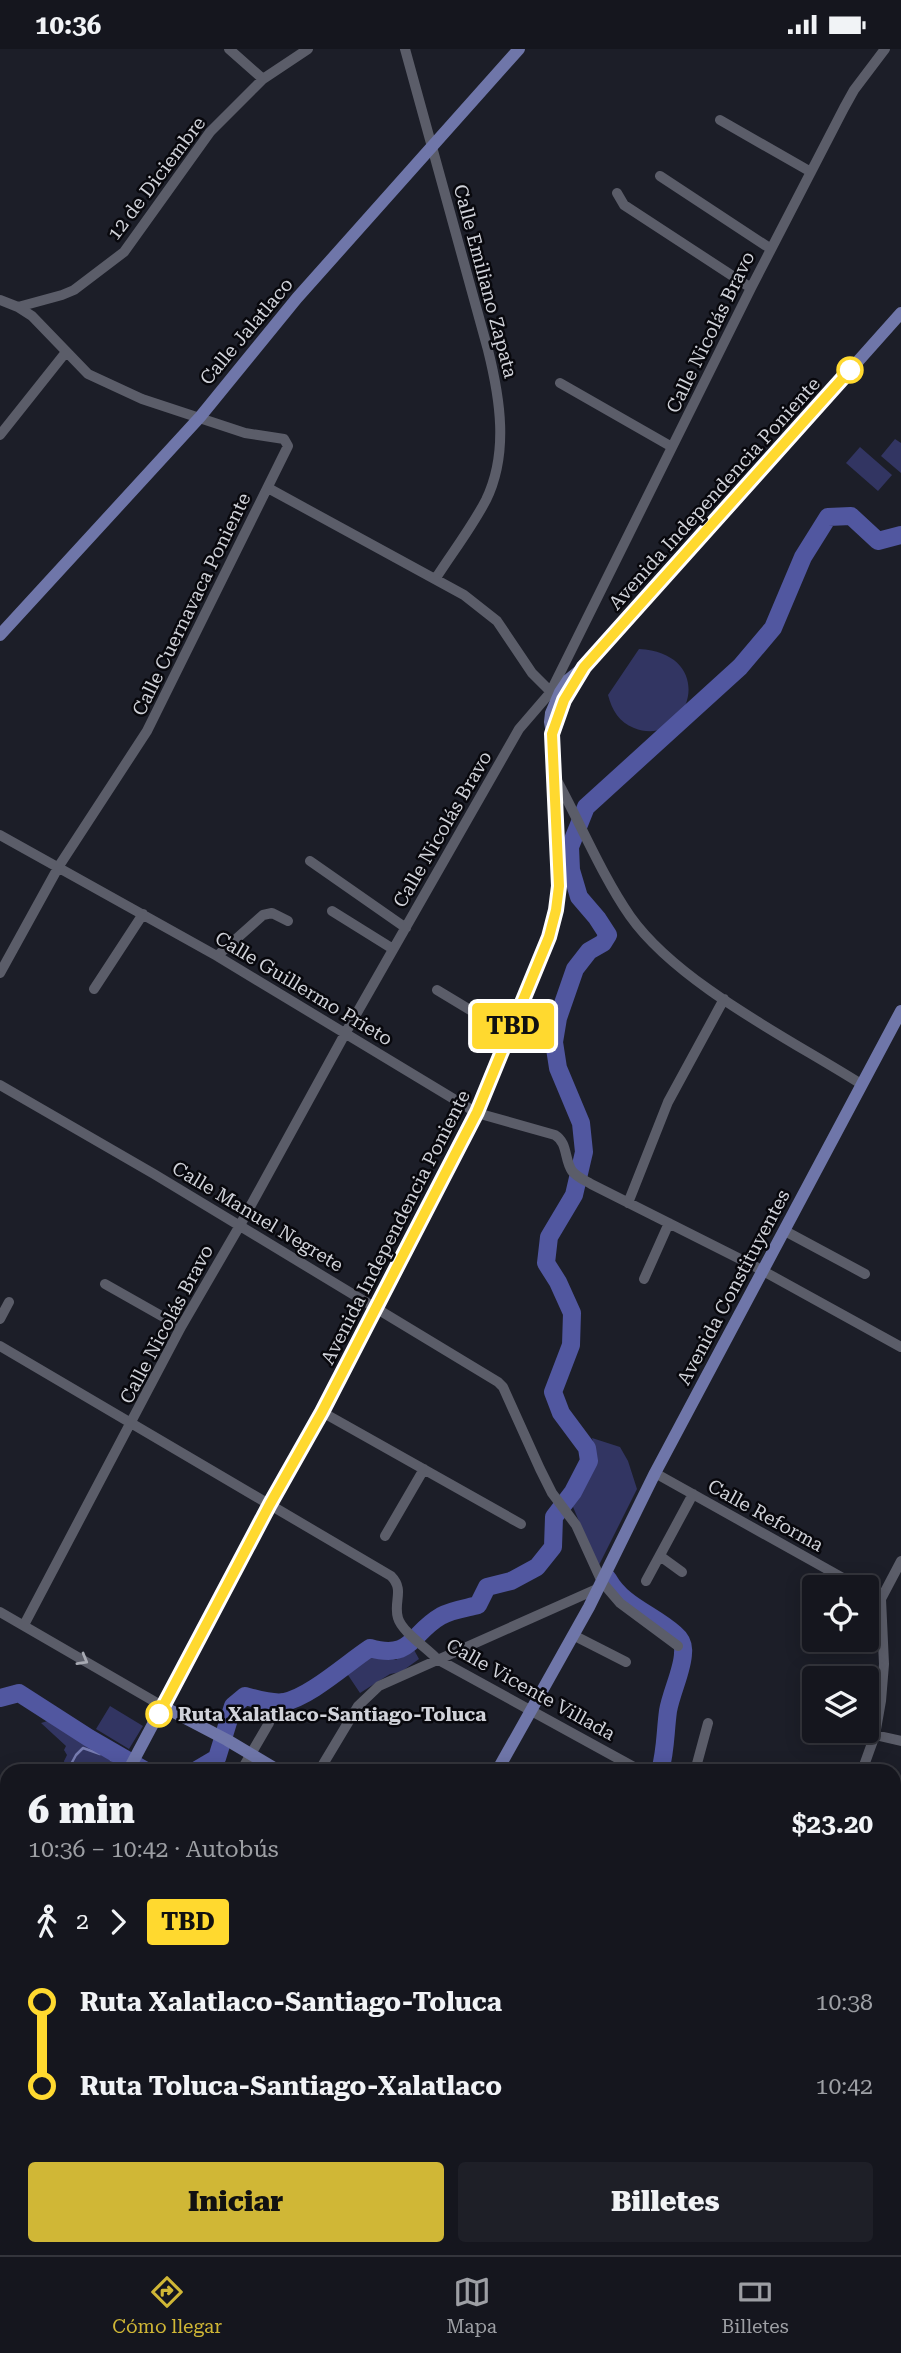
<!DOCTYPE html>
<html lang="es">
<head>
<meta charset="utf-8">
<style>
	body { margin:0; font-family:"Roboto Serif",serif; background:#1e1f27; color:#f1f3f6; height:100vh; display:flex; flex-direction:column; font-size:26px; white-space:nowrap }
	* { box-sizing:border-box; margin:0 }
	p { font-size:23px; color:#9d9fa4 }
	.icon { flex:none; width:38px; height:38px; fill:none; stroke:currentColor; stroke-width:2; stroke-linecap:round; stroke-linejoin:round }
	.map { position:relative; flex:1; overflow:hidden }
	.sheet { position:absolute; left:0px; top:1715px; width:901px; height:492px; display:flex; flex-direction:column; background:#15161e; border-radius:21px 21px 0 0; box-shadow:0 4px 18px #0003,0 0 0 2px #34353c }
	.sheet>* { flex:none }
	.badge { padding:0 14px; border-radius:5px; font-size:24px; line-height:46px }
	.buttons { position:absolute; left:802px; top:1526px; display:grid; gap:14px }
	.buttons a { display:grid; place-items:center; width:77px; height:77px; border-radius:7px; background:#15161e; box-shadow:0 4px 18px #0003,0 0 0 2px #34353c; font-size:35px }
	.map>.badge { position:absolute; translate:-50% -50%; box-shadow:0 0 0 4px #fff }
	.legs { display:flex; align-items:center; gap:10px; height:77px; padding:0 28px; font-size:23px }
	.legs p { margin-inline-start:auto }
	.headline { display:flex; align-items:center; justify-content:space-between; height:119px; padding:0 28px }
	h1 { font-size:38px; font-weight:800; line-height:52px }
	.cta { display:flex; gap:14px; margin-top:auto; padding:14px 28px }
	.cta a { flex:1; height:80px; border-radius:7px; background:#d0b736; color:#111; font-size:28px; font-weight:800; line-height:80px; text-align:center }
	.cta a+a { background:#1e1f27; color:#f1f3f6 }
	ul { padding:0 28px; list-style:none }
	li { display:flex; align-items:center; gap:24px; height:84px; font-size:26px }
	li i { display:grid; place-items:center; width:10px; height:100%; margin:0 9px; background:currentColor }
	li i::after { content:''; width:18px; height:18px; margin:-9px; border:5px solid; border-radius:50%; background:#15161e }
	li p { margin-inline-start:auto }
	li:first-child i { background:linear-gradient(#0000 50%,currentColor 0) }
	li:last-child i { background:linear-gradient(currentColor 50%,#0000 0) }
	.status { display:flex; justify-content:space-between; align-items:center; height:49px; padding:0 35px; background:#15161e; direction:ltr }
	.status svg { height:19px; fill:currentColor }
	.tab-bar { display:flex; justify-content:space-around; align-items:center; height:98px; border-top:2px solid #34353c; background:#15161e; font-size:19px; color:#9d9fa4 }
	.tab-bar a { display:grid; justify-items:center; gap:4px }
	.tab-bar .active { color:#d0b736 }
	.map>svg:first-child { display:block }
</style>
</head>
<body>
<div class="status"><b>10:36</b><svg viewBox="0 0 49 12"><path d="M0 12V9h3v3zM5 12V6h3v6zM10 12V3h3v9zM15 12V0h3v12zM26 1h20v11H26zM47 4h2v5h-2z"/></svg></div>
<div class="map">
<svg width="901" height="2206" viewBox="0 0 901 2206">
	<rect width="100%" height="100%" fill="#1c1e28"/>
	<path fill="#323562" d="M895 390 901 394V424L881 407Z
		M860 398 892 426 878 442 846 414Z
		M639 600C722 605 687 701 634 679 619 673 612 661 608 646Z
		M592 1389 620 1398 628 1412 637 1440 598 1518 571 1453C587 1431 602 1418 592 1389Z
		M413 1599 419 1610 401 1623 390 1625 360 1644 346 1623C366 1605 370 1601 396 1611Z
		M110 1657 143 1677 129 1700 96 1680Z
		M54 1670 62 1678 67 1679 129 1715 126 1722H66L64 1712 67 1706 64 1701 66 1697 41 1674Z"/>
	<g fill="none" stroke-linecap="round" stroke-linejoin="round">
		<path stroke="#777cb1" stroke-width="2.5" d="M111 1711 120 1707
			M70 1717 76 1706 83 1699 100 1705"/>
		<path stroke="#5157a0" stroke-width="18" d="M608 1530C623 1557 653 1565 675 1585 681 1590 684 1596 683 1604 683 1620 671 1644 668 1662 665 1684 666 1700 660 1722
			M0 1649 19 1644 89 1689 146 1722
			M195 1722 217 1709 233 1657 245 1647C257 1650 272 1655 284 1653 310 1648 347 1614 370 1599 412 1611 411 1584 441 1567 451 1561 467 1559 478 1556L487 1538 511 1532 537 1518 553 1498 554 1468 573 1443 589 1412 587 1399 561 1364 553 1343 571 1296 572 1264 558 1233 546 1214 549 1188 574 1146 584 1103 581 1074 558 1019 554 993 558 969 575 920 589 902 603 894 608 886 597 869 579 848 571 821 570 798 586 758 740 618 773 579 803 508 828 468 851 467 878 492 901 486
			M652 2206 654 2200"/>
		<path stroke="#5b5d69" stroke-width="10" d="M229 0 263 30
			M405 0 488 301C500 349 509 404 486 451 472 478 452 504 436 529
			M720 71 811 123
			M660 127 771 200
			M617 144 624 156 751 239
			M0 251 18 258 32 267 88 325 142 350 245 384 284 390 288 397 147 682 59 817 0 924
			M18 258 62 246 74 241 124 203 210 83 263 30 308 0
			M560 334 672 398
			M0 386 66 303
			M268 439 464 546 497 572 532 624 555 647
			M554 726C579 771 601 825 630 867 678 935 790 990 861 1035
			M0 786 217 907 477 1064 555 1086C568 1094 564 1110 572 1122 577 1128 584 1131 591 1135L754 1217 901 1298
			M310 812 406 879
			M332 862 393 900
			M217 907 263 866 272 864 288 872
			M94 940 143 865
			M437 941 510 985
			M0 1036 154 1125 498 1333 503 1338 540 1420 552 1444 576 1476 602 1533 620 1554 678 1597
			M628 1154 668 1053 724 950
			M785 1182 865 1225
			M644 1230 669 1174
			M105 1235 181 1278
			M0 1270 9 1253
			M0 1297 391 1527C405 1541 393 1553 398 1569 402 1583 427 1599 437 1610L641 1722
			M322 1363 521 1475
			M655 1424 859 1538
			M385 1487 424 1420
			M660 1507 682 1523
			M646 1532 693 1445
			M866 1542 881 1550
			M0 1563 164 1658
			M24 1576 181 1278 239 1178 346 983 519 680 550 644 751 239 844 59 854 41 885 0
			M573 1586 626 1613
			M875 1686 901 1692
			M241 1722 269 1674
			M319 1722 358 1657 379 1637 599 1539
			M695 1722 708 1674
			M862 1722 875 1686 881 1652 884 1615 881 1550 901 1512
			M894 1741 901 1743
			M894 1819 901 1822
			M0 1826 7 1830
			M894 2028 901 2015
			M0 2144 7 2131
			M468 2200 470 2206
			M614 2200 617 2206
			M828 2200 841 2206
			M58 2206 61 2200
			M424 2206 427 2200
			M745 2206 749 2200"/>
		<path stroke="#6f76a9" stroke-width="12" d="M0 586 200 368 297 249 519 0
			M580 624 901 264
			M164 1658 227 1691 279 1722
			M128 1722 270 1455 322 1363 477 1064 549 888 556 861 559 837 552 685 550 673 551 664 560 643 568 631 584 618
			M497 1722 589 1558 655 1424 901 962
			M0 1971 7 1958
			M894 2078 901 2082
			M0 2090 7 2094
			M190 2200 201 2206
			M238 2206 241 2200"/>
	</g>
	<defs><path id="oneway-chevron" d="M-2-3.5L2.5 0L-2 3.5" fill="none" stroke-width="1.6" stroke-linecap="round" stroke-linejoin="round" transform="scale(1.75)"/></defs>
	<use stroke="#a7a9b2" href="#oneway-chevron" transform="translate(83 1611) rotate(30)"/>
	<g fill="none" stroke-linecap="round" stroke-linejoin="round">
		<g stroke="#fff" stroke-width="16">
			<path id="line-1" d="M159 1665 270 1455 322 1363 477 1063 549 888 556 861 559 837 552 685 564 651 584 618 850 321"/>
		</g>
		<use href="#line-1" stroke="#ffd92f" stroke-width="10"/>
	</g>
	<g fill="#fff" stroke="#ffd92f" stroke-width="3.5">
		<circle cx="850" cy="321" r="12"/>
		<circle cx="159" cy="1665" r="12"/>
	</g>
	<g text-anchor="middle" stroke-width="5" stroke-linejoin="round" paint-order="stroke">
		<g font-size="19" fill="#d0d2d9" stroke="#08080d">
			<text transform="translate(156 129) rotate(-53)" y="7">12 de Diciembre</text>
			<text transform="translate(486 232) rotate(75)" y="7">Calle Emiliano Zapata</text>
			<text transform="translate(246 282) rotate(-50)" y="7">Calle Jalatlaco</text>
			<text transform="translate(710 283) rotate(-64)" y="7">Calle Nicolás Bravo</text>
			<text transform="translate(714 444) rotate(-48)" y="7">Avenida Independencia Poniente</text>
			<text transform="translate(191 555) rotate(-64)" y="7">Calle Cuernavaca Poniente</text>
			<text transform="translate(442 780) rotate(-60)" y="7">Calle Nicolás Bravo</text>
			<text transform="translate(304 939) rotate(31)" y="7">Calle Guillermo Prieto</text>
			<text transform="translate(258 1167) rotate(31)" y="7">Calle Manuel Negrete</text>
			<text transform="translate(395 1178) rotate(-63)" y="7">Avenida Independencia Poniente</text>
			<text transform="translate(733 1238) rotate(-62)" y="7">Avenida Constituyentes</text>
			<text transform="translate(166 1275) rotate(-62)" y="7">Calle Nicolás Bravo</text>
			<text transform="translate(766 1466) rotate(29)" y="7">Calle Reforma</text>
			<text transform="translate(531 1640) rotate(29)" y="7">Calle Vicente Villada</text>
		</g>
		<g font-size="19" font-weight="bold" fill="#d0d2d9" stroke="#08080d" text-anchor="start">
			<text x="178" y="1672">Ruta Xalatlaco-Santiago-Toluca</text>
		</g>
	</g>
</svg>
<div class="buttons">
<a><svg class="icon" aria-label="locate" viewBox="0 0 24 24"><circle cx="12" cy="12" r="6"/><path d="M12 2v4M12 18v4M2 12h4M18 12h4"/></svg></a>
<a><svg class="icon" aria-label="layers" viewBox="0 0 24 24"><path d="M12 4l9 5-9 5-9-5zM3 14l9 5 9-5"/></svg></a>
</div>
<b class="badge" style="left:513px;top:977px;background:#ffd92f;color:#111">TBD</b>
<section class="sheet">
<div class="headline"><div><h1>6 min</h1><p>10:36 – 10:42 · Autobús</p></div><b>$23.20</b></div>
<div class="legs"><svg class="icon" aria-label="walk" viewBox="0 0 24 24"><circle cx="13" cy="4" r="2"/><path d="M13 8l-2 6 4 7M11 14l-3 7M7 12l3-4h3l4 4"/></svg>2<svg class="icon" aria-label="forward" viewBox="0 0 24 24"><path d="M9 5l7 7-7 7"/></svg><b class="badge" style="background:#ffd92f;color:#111">TBD</b></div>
<ul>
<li><i style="color:#ffd92f"></i><b>Ruta Xalatlaco-Santiago-Toluca</b><p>10:38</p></li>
<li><i style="color:#ffd92f"></i><b>Ruta Toluca-Santiago-Xalatlaco</b><p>10:42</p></li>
</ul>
<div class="cta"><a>Iniciar</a><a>Billetes</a></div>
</section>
</div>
<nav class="tab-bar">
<a class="active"><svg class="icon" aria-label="directions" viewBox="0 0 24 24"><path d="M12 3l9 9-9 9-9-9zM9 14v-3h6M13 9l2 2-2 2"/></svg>Cómo llegar</a>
<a><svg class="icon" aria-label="map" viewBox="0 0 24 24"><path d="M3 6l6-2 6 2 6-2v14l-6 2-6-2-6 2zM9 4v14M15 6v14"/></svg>Mapa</a>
<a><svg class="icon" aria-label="tickets" viewBox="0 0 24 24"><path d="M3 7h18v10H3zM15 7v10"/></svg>Billetes</a>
</nav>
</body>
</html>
